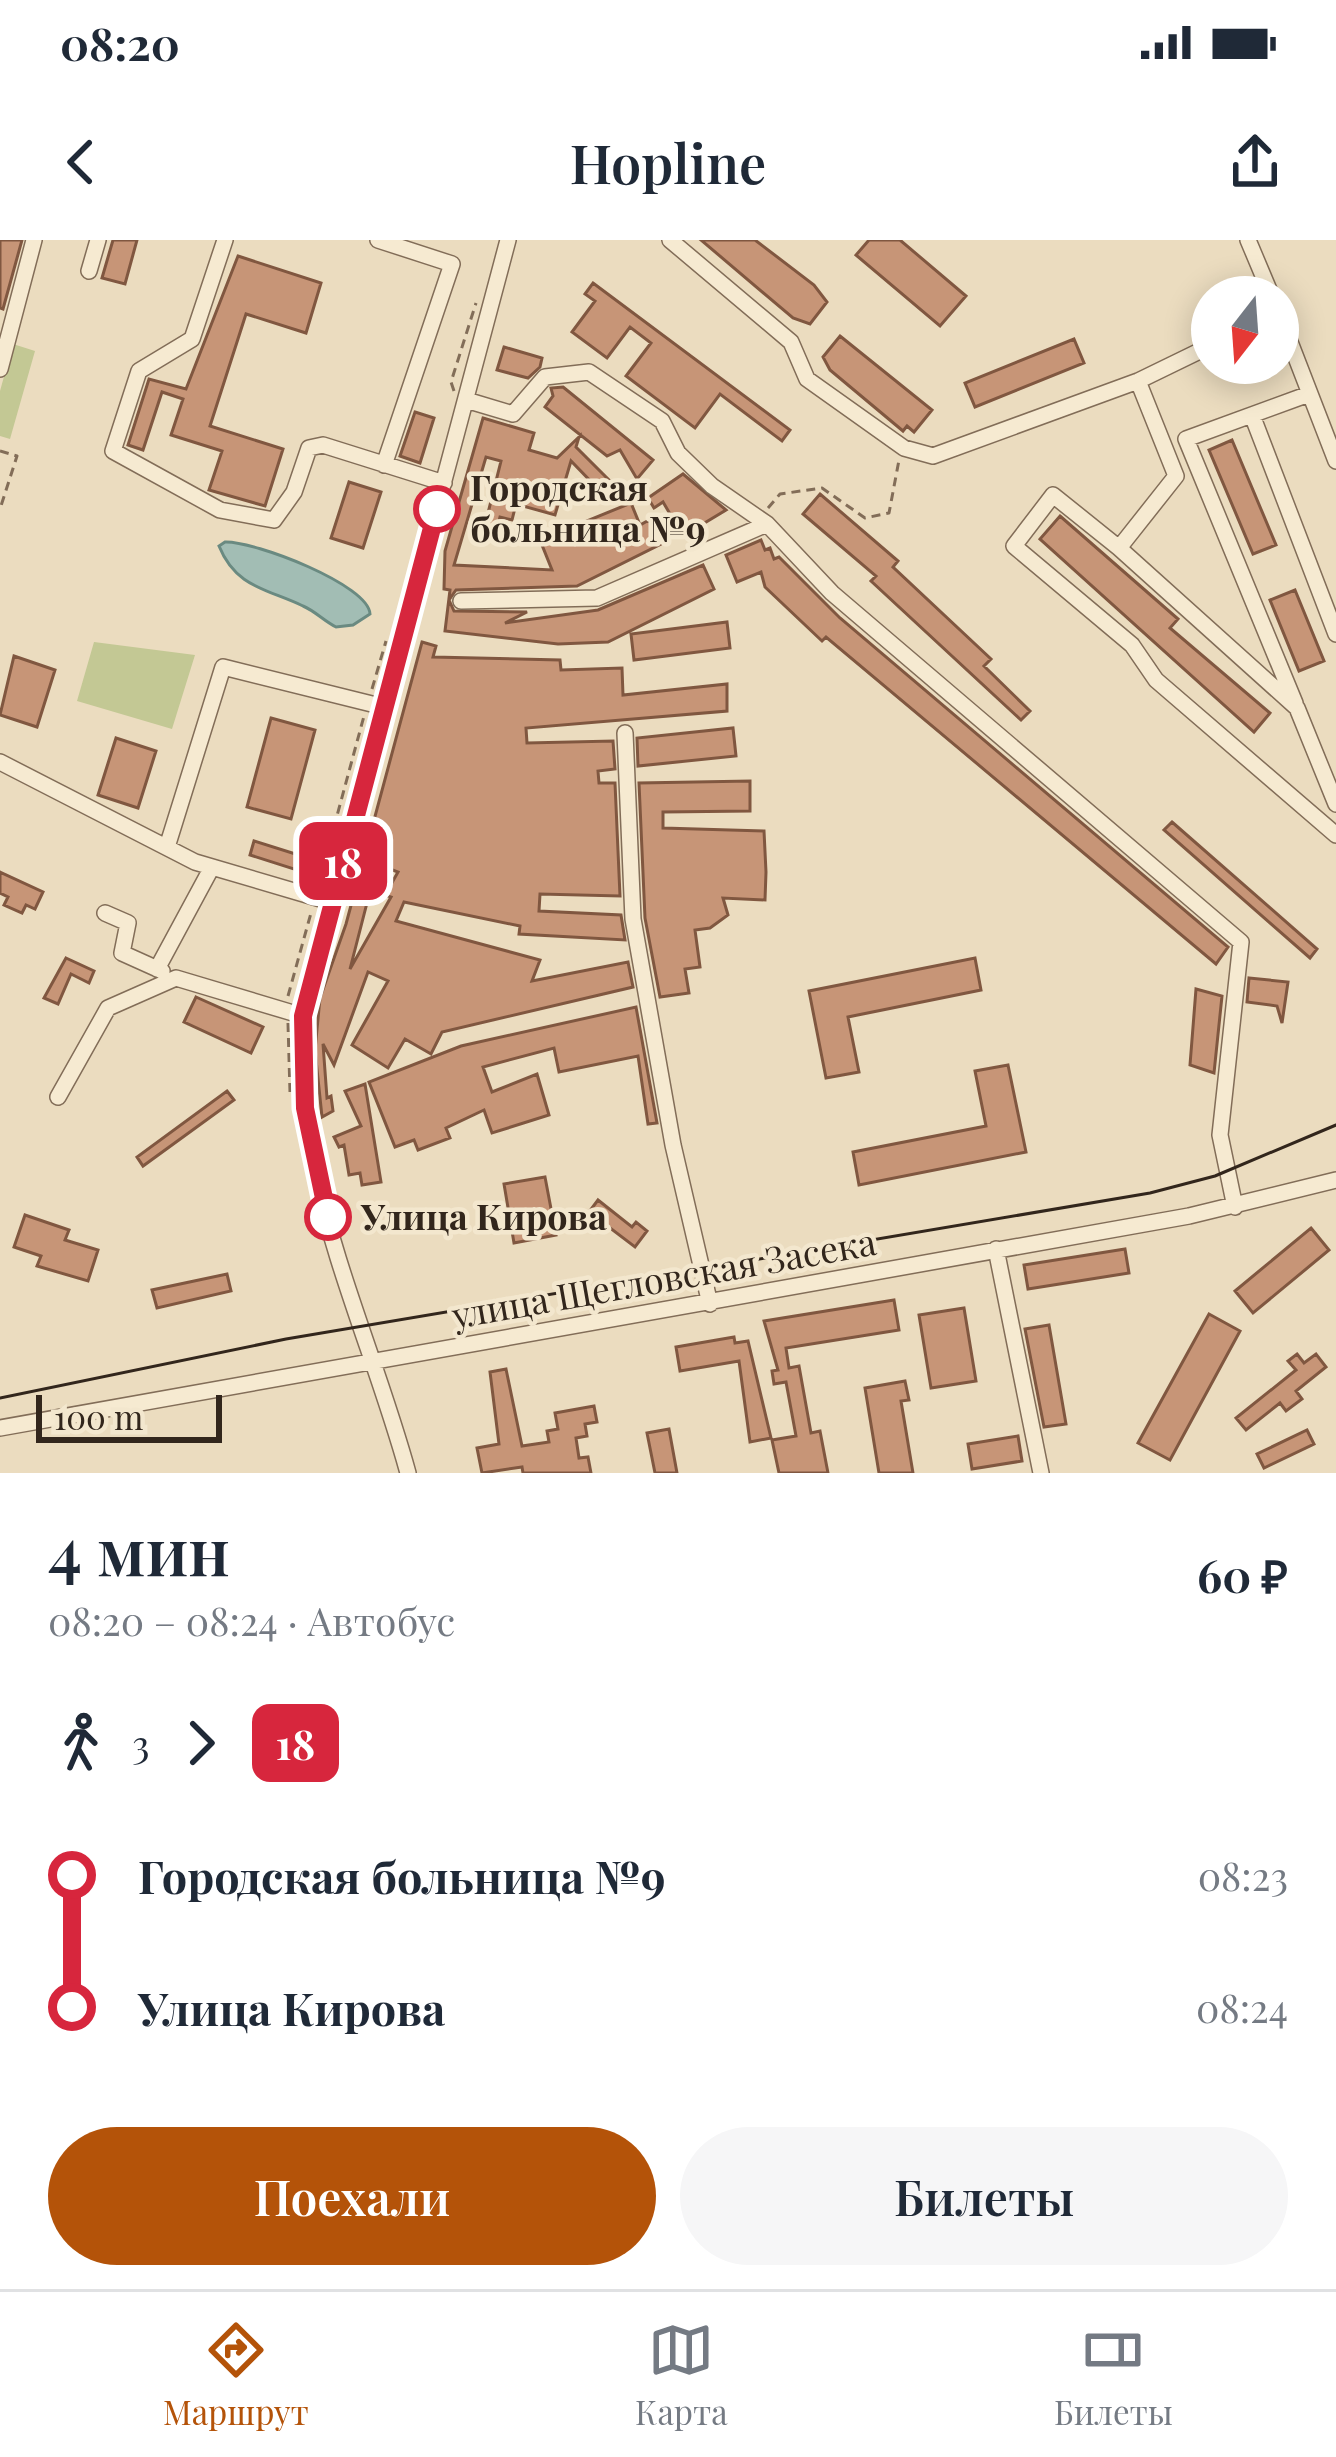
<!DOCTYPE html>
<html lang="ru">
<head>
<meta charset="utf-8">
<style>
	body { margin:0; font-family:"Playfair Display",serif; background:#f6f6f7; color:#1f2937; height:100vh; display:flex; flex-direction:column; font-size:45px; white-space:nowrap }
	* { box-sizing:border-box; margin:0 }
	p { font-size:39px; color:#747a83 }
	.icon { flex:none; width:66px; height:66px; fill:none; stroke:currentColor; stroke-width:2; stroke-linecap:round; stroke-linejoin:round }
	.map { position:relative; height:1233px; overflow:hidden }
	.details { display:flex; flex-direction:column; background:#fff; flex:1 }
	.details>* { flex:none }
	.badge { padding:0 24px; border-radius:18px; font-size:42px; line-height:78px }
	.needle { width:78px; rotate:197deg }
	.fabs { position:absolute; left:1191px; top:36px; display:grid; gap:24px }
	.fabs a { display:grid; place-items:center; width:108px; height:108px; border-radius:50%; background:#fff; box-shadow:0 6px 30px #0003; font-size:60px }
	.scale { position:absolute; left:36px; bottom:30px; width:186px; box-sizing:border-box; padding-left:12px; border:6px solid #32261c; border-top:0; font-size:33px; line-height:42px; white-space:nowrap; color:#32261c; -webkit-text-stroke:9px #f3e7ce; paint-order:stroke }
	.map>.badge { position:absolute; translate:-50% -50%; box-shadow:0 0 0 6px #fff }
	.legs { display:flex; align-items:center; gap:18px; height:132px; padding:0 48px; font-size:39px }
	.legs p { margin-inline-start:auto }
	.head { display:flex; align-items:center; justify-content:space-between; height:204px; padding:0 48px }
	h1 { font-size:66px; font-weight:600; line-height:90px }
	.cta { display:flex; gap:24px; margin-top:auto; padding:24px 48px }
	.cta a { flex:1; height:138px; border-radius:72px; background:#b45309; color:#fff; font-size:48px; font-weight:600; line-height:138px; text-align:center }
	.cta a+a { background:#f6f6f7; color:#1f2937 }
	ul { padding:0 48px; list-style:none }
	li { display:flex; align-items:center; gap:42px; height:132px; font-size:45px }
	li i { display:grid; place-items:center; width:18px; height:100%; margin:0 15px; background:currentColor }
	li i::after { content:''; width:30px; height:30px; margin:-15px; border:9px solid; border-radius:50%; background:#fff }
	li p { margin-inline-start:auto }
	li:first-child i { background:linear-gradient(#0000 50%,currentColor 0) }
	li:last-child i { background:linear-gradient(currentColor 50%,#0000 0) }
	.status { display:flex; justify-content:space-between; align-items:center; height:84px; padding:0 60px; background:#fff; direction:ltr }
	.status svg { height:33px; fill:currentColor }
	header { display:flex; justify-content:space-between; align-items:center; height:156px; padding:0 48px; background:#fff; font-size:54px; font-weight:600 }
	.dock { display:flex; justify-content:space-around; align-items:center; height:168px; border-top:3px solid #e0e1e3; background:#fff; font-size:33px; color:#747a83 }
	.dock a { display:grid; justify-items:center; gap:6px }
	.dock .on { color:#b45309 }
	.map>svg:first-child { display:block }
</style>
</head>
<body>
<div class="status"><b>08:20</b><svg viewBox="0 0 49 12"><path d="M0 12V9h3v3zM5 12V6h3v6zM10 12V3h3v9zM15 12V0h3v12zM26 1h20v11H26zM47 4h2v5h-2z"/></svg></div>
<header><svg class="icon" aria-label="back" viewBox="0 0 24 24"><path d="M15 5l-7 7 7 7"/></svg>Hopline<svg class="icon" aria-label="share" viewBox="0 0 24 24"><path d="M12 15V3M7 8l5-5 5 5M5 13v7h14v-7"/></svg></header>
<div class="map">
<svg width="1336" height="1233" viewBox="0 0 1336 1233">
	<rect width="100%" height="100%" fill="#ebdcbf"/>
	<path fill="#c3c894" d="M13 104 35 111 10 199 0 196V151Z
		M94 402 195 415 172 489 77 461Z"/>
	<path fill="#a2bdb4" stroke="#6a8a81" stroke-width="3" d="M225 302C255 301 369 345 370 374L353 385 336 387C324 381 315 371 303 366 268 349 236 348 219 306Z"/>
	<path fill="#c79577" stroke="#805740" stroke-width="3" fill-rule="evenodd" d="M0 0H22L3 69 0 68Z
		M113 0H137L125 44 102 38Z
		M701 0H755L814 45 827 62 810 84 793 78Z
		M869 0H900L966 56 940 86 856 15Z
		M238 16 321 43 306 93 246 74 210 186 283 209 265 266 209 250 222 211 171 195 183 159 162 152 143 210 128 205 149 139 186 149Z
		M593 43 790 190 782 201 720 154 695 188 626 136 651 103 630 87 607 118 572 92 595 61 585 54Z
		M840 96 932 170 914 192 907 186 903 191 830 130 823 117Z
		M1074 99 1084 123 975 167 965 143Z
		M504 107 542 118 540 127 528 138 497 130Z
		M563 147 653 220 637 239 620 210 607 216 545 167 553 156 551 148Z
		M415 172 434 178 420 223 400 216Z
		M483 178 534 193 529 210 557 218 579 197 576 207 614 245 604 255 571 221 555 275 516 264 512 280 500 277 494 300 482 297 501 221 486 217 454 325 552 330 540 300 631 263 640 285 649 280 661 304 577 346 456 350 449 360 454 371 527 372 505 383 598 370 703 325 714 349 608 402 558 404 445 391 450 350 444 349 445 311Z
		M1232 200 1276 305 1253 314 1209 210Z
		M683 234 726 270 683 296 663 262 654 268 648 258Z
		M349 242 381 252 363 308 331 298Z
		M820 254 898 321 893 327 991 419 984 426 1030 471 1021 480 871 341 876 336 803 274Z
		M1060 276 1178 379 1170 388 1270 473 1254 492 1040 299Z
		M761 300 765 310 770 308 774 319 779 317 840 378 1228 707 1216 724 826 397 822 401 765 347 761 332 737 342 726 315Z
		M1295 350 1324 421 1299 431 1270 360Z
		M727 382 730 408 634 420 631 394Z
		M422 402 436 406 433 417 560 420 561 430 622 428 623 455 727 444V471L526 488 527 503 613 501 615 529 598 531 599 543H615L620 656 540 654 539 671 621 675 625 700 519 694 520 686 404 662 396 681 540 720 532 741 628 722 633 747 442 792 431 814 405 799 388 828 352 805 388 741 368 732 334 825 323 804 327 858 331 856 333 871 322 877 315 810 320 758 346 684ZM377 624 398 632 385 655 391 657 350 729Z
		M14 416 55 430 37 487 0 475Z
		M271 478 315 490 291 579 247 567Z
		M733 488 736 516 638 526 637 498Z
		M116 498 156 511 138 568 98 555Z
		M750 541V571L663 572V588L764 591 766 632 765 660 723 658 728 675 710 688 695 690 700 727 685 729 689 753 660 757 645 678 639 543Z
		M1172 582 1317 709 1310 718 1164 590Z
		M254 601 305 617 300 631 250 615Z
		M0 632 43 652 35 669 26 665 22 673 4 665 8 657 0 653Z
		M66 718 94 731 89 743 71 734 58 764 44 758Z
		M975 718 981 750 848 777 859 832 826 838 809 751Z
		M1249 738 1288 742 1282 783 1277 766 1247 762Z
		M1196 749 1222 756 1214 833 1190 825Z
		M196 757 263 787 251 813 184 782Z
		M636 767 657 883 648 884 638 816 559 832 554 808 483 827 492 852 537 834 549 875 492 893 484 870 446 888 450 898 418 910 414 900 395 907 369 842 461 806Z
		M1008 825 1026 912 859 945 853 912 986 886 975 831Z
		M365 844 381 942 362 945 360 933 349 935 344 905 339 907 334 897 361 886 345 851Z
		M227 851 234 860 143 926 137 917Z
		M545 937 556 995 514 1003 504 944Z
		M598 960 632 987 636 982 647 991 635 1007 589 972Z
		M25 975 69 990 65 1000 98 1010 88 1041 37 1026 41 1016 14 1007Z
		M1311 988 1329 1010 1253 1073 1235 1051Z
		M1125 1009 1129 1033 1028 1049 1024 1025Z
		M227 1034 231 1051 157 1068 152 1050Z
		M894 1060 899 1090 786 1108 789 1128 799 1126 811 1193 820 1191 828 1233H779L772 1200 796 1196 786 1142 774 1144 772 1131 778 1130 764 1081Z
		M964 1068 976 1141 931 1148 919 1075Z
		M1209 1074 1240 1091 1170 1220 1138 1203Z
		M1049 1085 1066 1184 1044 1187 1025 1089Z
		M734 1097 735 1103 748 1101 771 1198 750 1202 739 1121 680 1131 676 1107Z
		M1297 1114 1304 1123 1316 1114 1326 1127 1296 1151 1302 1159 1286 1171 1280 1163 1246 1190 1236 1178 1296 1130 1288 1121Z
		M506 1129 522 1206 549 1202 547 1191 558 1189 555 1173 594 1166 597 1182 585 1184 587 1196 576 1198 579 1218 588 1217 591 1233H523L522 1227 482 1233 477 1208 499 1204 490 1132Z
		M905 1141 909 1160 901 1161 913 1233H879L865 1148Z
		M669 1189 677 1233H655L647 1193Z
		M1307 1190 1314 1204 1264 1228 1257 1214Z
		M1018 1196 1022 1221 972 1229 968 1204Z"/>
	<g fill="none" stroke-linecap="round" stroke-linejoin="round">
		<g stroke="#826d58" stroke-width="18">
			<path id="minor" d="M225 0 192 99 139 131 113 211 220 270 274 280 294 252 309 208 323 205 444 243
				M378 0 452 24 384 225
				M670 0 791 102 807 139 904 208 933 216 1138 141 1212 105
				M1248 0 1272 57
				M89 31 98 0
				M1278 71 1336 221
				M0 129 34 0
				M1138 141 1176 236 1119 308 1297 468 1336 564
				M466 160 513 174 545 137 589 132 662 181 678 213 712 246 767 284 832 353 1241 702 1220 895 1235 967
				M1252 175 1336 394
				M1119 308 1053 255 1014 306 1132 405 1156 440 1336 595
				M461 361 597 358 767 284
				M1295 463 1186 199 1309 154
				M625 493 633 679 673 905 710 1064
				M0 522 195 622 331 662
				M167 607 223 427 384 467
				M105 673 128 683 122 713 162 731
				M157 729 212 627
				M58 857 108 768 176 738 303 776
				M996 1009 1041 1233
				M0 1188 1189 976 1336 940
				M408 1233C365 1075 278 914 309 747L508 0"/>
		</g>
		<path stroke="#826d58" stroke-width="3" stroke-dasharray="9 6" stroke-linecap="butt" d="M454 151 451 142 476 63
			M0 211 17 216 0 269
			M768 268 780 254 822 248 865 278 889 273 899 220
			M372 449 386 401
			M318 646 364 476
			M288 756 311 673
			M288 783 290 852"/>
		<use href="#minor" stroke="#f6ead1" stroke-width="15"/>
		<path stroke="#32261c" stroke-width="3" d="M0 1158 286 1099 1150 953 1215 936 1336 885"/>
	</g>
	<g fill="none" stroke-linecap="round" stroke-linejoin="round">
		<g stroke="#fff" stroke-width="27">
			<path id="line-1" d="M328 977 305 868 303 776 437 269"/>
		</g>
		<use href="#line-1" stroke="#d7263d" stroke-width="18"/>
	</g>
	<g fill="#fff" stroke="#d7263d" stroke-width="6">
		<circle cx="437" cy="269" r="21"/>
		<circle cx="328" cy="977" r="21"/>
	</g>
	<g text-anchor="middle" stroke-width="9" stroke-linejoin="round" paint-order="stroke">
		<g font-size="36" font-weight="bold" fill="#32261c" stroke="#f3e7ce" text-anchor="start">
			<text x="470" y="261">Городская<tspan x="470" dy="41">больница №9</tspan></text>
			<text x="361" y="990">Улица Кирова</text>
		</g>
		<g font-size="36" fill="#32261c" stroke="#f3e7ce">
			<text transform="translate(664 1039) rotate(-10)" y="13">улица Щегловская Засека</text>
		</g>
	</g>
</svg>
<div class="fabs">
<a><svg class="needle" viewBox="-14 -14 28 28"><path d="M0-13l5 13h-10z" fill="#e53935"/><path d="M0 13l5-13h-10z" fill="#747a83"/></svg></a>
</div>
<div class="scale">100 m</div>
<b class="badge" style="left:343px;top:621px;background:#d7263d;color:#fff">18</b>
</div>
<section class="details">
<div class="head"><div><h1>4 мин</h1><p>08:20 – 08:24 · Автобус</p></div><b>60 ₽</b></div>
<div class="legs"><svg class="icon" aria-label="walk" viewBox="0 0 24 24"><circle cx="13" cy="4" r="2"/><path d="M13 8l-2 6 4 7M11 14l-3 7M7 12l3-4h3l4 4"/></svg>3<svg class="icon" aria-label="forward" viewBox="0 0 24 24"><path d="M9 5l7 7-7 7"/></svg><b class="badge" style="background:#d7263d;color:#fff">18</b></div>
<ul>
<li><i style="color:#d7263d"></i><b>Городская больница №9</b><p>08:23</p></li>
<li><i style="color:#d7263d"></i><b>Улица Кирова</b><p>08:24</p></li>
</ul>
<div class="cta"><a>Поехали</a><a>Билеты</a></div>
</section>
<nav class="dock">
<a class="on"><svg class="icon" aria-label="directions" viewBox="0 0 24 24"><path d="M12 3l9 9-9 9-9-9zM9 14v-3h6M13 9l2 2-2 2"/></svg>Маршрут</a>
<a><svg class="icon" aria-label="map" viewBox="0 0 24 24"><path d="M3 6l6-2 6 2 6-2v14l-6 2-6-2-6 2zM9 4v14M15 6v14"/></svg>Карта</a>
<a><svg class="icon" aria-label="tickets" viewBox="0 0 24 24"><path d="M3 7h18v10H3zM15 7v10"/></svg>Билеты</a>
</nav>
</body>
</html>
